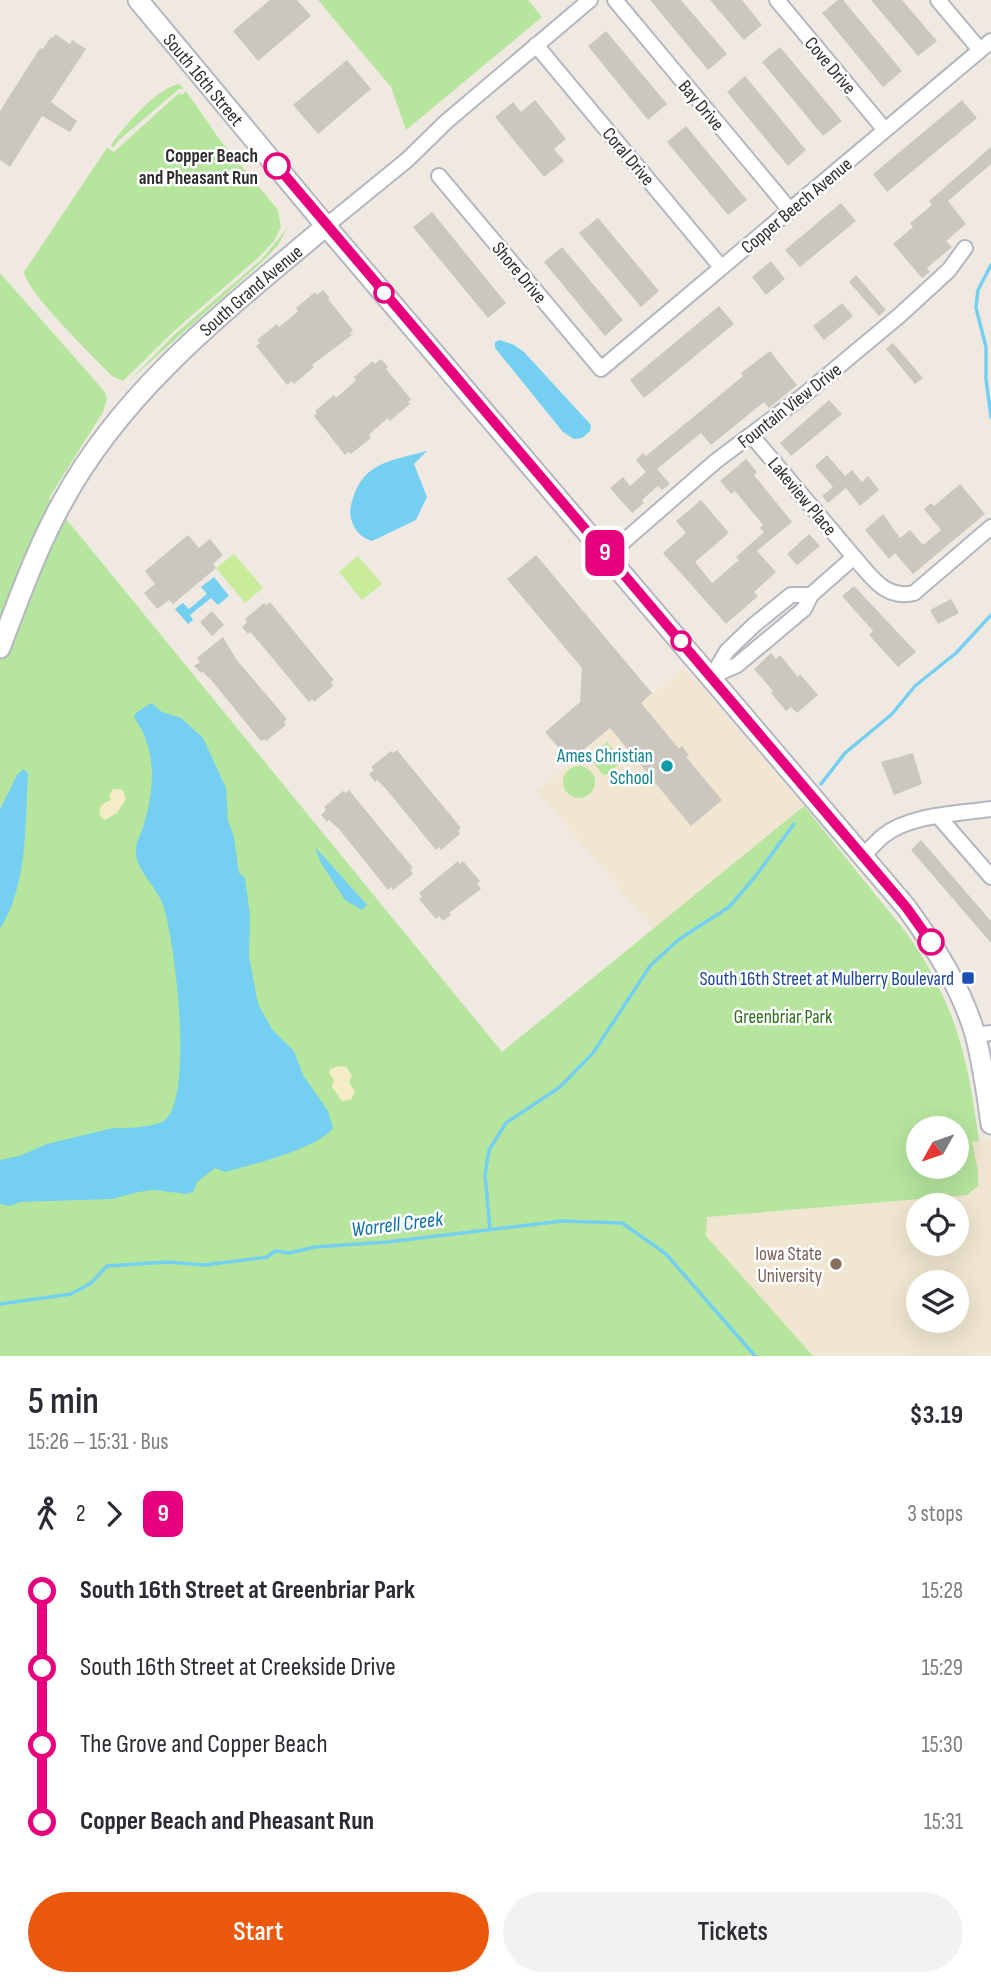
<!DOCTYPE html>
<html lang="en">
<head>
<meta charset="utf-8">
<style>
	body { margin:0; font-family:"Sofia Sans Condensed",sans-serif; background:#f2f2f3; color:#2b2b33; height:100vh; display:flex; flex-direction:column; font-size:26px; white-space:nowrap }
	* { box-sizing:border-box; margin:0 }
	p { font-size:23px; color:#7c7c81 }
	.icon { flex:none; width:38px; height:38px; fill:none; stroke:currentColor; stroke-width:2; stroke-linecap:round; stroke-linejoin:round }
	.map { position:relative; height:1356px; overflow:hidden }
	.drawer { display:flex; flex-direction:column; background:#fff; flex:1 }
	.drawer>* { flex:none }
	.badge { padding:0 14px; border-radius:10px; font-size:24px; line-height:46px }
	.needle { width:46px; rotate:230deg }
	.buttons { position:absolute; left:906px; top:1116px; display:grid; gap:14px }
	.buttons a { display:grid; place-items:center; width:63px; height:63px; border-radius:50%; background:#fff; box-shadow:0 7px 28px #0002; font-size:35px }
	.map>.badge { position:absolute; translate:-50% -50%; box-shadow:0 0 0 4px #fff }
	.legs { display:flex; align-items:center; gap:10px; height:77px; padding:0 28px; font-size:23px }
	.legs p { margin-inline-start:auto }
	.headline { display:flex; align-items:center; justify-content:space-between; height:119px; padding:0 28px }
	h1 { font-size:38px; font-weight:600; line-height:52px }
	.cta { display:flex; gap:14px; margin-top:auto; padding:14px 28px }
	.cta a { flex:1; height:80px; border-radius:42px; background:#ea580c; color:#fff; font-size:28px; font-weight:600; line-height:80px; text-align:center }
	.cta a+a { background:#f2f2f3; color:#2b2b33 }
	ul { padding:0 28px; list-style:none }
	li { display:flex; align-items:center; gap:24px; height:77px; font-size:26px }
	li i { display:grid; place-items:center; width:10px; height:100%; margin:0 9px; background:currentColor }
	li i::after { content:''; width:18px; height:18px; margin:-9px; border:5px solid; border-radius:50%; background:#fff }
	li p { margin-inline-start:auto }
	li:first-child i { background:linear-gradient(#0000 50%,currentColor 0) }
	li:last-child i { background:linear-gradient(currentColor 50%,#0000 0) }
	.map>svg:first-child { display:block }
</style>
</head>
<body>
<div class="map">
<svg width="991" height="1356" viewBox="0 0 991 1356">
	<rect width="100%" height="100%" fill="#efe9e1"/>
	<path fill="#f0e6d1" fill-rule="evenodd" d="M684 667 804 806 653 929 537 791Z
		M991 1139V1356H763L653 1231 741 1170 957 1167V1144ZM919 1206H957V1244H919ZM919 1283H957V1321H919Z"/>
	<path fill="#b6e59e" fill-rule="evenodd" d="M318 0H528L542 17 406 130 391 87Z
		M179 84 184 89H179L119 140 113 148 111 145C125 126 155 89 179 84Z
		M186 91 220 140 278 210 281 227 274 241 259 257 175 330 123 381 112 376C95 358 27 293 24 272L107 148 114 152 179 93 182 95Z
		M288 227 278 245 263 261 130 380 175 334 262 259Z
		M0 273 105 392 107 398 103 412 49 498 502 1052 804 806 908 935C956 1005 968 1058 979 1141L972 1142 978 1171V1186L967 1195 707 1217 706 1236 813 1356H0ZM919 1129H957V1167H919Z
		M607 742 622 760 609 774 603 775 592 761 596 753Z
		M563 782a16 16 0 1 1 32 0a16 16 0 1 1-32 0Z"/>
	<path fill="#f3ecc5" d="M113 789 123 790 126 799 117 813 105 820 100 816C98 807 102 803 111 800L109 796Z
		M339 1066 347 1067 352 1076 349 1082 355 1091 351 1100 342 1101 332 1087 334 1080 329 1073 330 1069Z"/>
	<path fill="#c9ec9a" d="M234 554 263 588 245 603 216 568Z
		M358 556 382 584 362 600 339 572Z"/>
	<path fill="#75cff0" d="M500 340 514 345 524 352 591 425 590 431 582 438 574 439 563 432 495 348V342Z
		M427 451 414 464 427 497 416 520 372 541C360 537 355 531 351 519 349 511 351 505 353 498 364 461 395 460 427 451Z
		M214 577 229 596 218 605 211 598 190 615 193 620 188 624 175 609 183 603 189 609 207 594 201 587Z
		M151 703 162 712 181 718 203 738 226 788 228 821 234 837 239 873 245 878 250 915 249 956 258 1004 272 1029 294 1051 303 1075 328 1111 333 1128C315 1150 253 1164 225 1172L215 1168 197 1182 194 1191 187 1194 154 1190 138 1192 112 1199 20 1202 10 1206 0 1204V1160L19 1156 47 1144 113 1128C123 1129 157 1127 165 1120 194 1095 175 940 163 905 157 887 138 873 136 854 134 844 142 833 144 824 155 787 157 750 134 717L136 713Z
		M23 769 28 773C25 824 28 885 0 929V809L17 775Z
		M315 847 367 905 362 910 345 900 321 863Z"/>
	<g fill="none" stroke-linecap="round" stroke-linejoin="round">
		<path stroke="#75cff0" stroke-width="3.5" d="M991 265 978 290 976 308 986 347V379L991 417
			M821 784 845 753 892 714 915 686 956 653 991 615
			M490 1229 485 1175 489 1150 506 1123 560 1087 593 1053 650 966 678 940 729 907 754 878 794 824
			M0 1304 71 1294 91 1283 107 1266 167 1262 204 1265 267 1257 275 1251 289 1253 315 1247 387 1242 562 1221 622 1223 666 1254 755 1356"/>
	</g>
	<path fill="#cbc7bf" d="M270 0H297L311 16 258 61 233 31Z
		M650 0H681L727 54 708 70Z
		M710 0H742L762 25 744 40Z
		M838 0H843L902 71 883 87 822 13Z
		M871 0H902L937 41 918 56Z
		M606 31 667 104 648 120 588 46Z
		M55 34 70 44 72 40 86 49 51 102 77 121 70 132 42 116 10 167 0 160V111L40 48 43 49 51 37 53 38Z
		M780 47 842 121 823 136 762 62Z
		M347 60 371 89 318 134 293 105Z
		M745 76 806 150 788 166 727 92Z
		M535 100 566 139 554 149 564 161 544 177 495 117 513 102 521 112Z
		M962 100 977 118 887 192 873 174Z
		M686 126 747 200 728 215 667 142Z
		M991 147V164L948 201 966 224 946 241 952 247 927 268 930 272 922 278 893 244 913 227 910 223 932 205 929 201Z
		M841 203 856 221 800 267 785 250Z
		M432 212 506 303 488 318 413 227Z
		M598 218 659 291 641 307 579 233Z
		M562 247 623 320 605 336 544 262Z
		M771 261 785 279 766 295 752 277Z
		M856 275 886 310 879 316 849 282Z
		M323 290 330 298 328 299 353 330 350 333 352 335 312 365 314 367 294 384 292 381 287 385 256 346 260 343 257 340 277 324 279 327 294 315 298 311 296 308 315 292 317 295Z
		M842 303 853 316 824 340 813 326Z
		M719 306 734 324 644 398 630 380Z
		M893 343 923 378 915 384 886 349Z
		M770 351 797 385 769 408 764 402 711 445 701 433 657 469 670 484 662 490 658 486 642 500 644 503 632 513 610 488 623 477 630 486 646 472 636 460 643 453 646 456 743 376 741 373Z
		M381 359 388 367 386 369 411 399 408 402 410 404 390 421 388 418 374 430 369 435 371 438 351 454 349 452 345 455 314 416 317 413 315 411 334 395 336 398 352 384 356 380 354 377 373 361 375 364Z
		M829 400 842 414 791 456 780 443Z
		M827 455 845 476 852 470 862 482 868 476 879 490 860 506 846 488 828 503 822 496 833 487 815 466Z
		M746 459 757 472 754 475 792 522 757 551 776 572 754 592 758 596 726 624 663 553 686 533 676 521 701 500 729 533 695 562 712 583 739 560 736 557 764 532 760 528 763 525 735 491 731 494 720 481Z
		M960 484 985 514 913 574 895 553 889 559 865 530 883 514 900 538 910 530 923 545 941 530 924 509 931 503 934 506Z
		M809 534 820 546 797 565 787 554Z
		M188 535 199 548 210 539 223 555 213 564 216 568 173 604 169 600 157 609 144 593 155 584 145 571Z
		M536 555 652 693 641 703 679 749 682 746 689 755 686 757 722 800 691 826 656 784 653 787 646 778 649 775 610 728 570 761 545 732 580 702 582 668 507 579Z
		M854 586 916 652 898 667 869 635 873 631 842 596Z
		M951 599 959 613 938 624 930 610Z
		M270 602 334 680 331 682 333 686 314 702 312 699 309 702 259 642 250 632 248 634 242 627 247 622 245 619 264 603 266 605Z
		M212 611 224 625 212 636 200 622Z
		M223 637 236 659 287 719 284 722 286 725 266 741 265 739 261 741 212 681 203 672 201 673 194 666 200 662 197 658Z
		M771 653 776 659 780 655 798 677 800 674 818 695 797 713 791 707 786 711 771 693 773 691 754 669Z
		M397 750 461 828 458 830 460 834 441 850 439 847 436 850 386 789 377 780 375 782 369 774 374 770 371 767 391 751 393 753Z
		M913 753 922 784 894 795 881 762Z
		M349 790 413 868 410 870 413 874 393 890 391 887 388 890 339 829 329 820 327 822 321 815 326 810 324 807 343 791 346 793Z
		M921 840 991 921V943L911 850Z
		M458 861 460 864 463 861 480 881 477 884 481 889 449 913 451 915 443 921 439 916 436 919 419 899 422 897 419 893Z"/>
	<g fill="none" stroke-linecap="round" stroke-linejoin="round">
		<g stroke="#b4b7c1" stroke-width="18">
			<path id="street" d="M615 0 790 210
				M777 0 885 130
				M938 0 980 50
				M536 45 721 267
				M439 176 601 369 991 41
				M326 226 407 160 447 121 590 0
				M752 436 854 557
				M607 556 716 461 804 395 900 315 949 270 965 248
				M712 676 737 665 767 640 804 609 811 595 854 557C871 576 885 600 914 593L991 527
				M712 676 727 651 754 625 791 595H811
				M939 817 991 877
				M863 856C869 850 876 842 883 836 911 814 957 814 991 809
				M975 1035 991 1033"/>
		</g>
		<g stroke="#b4b7c1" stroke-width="23">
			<g id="secondary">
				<path id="s1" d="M138 0 326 226 906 907C935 947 961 987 975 1034 983 1064 987 1094 991 1124"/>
				<path id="s2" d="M0 648C19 599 37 547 63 501 125 387 229 308 326 226"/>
			</g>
		</g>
		<use href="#street" stroke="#fff" stroke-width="14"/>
		<use href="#secondary" stroke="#fff" stroke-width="19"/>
	</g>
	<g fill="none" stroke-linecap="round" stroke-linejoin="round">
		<g stroke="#fff" stroke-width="16">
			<path id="line-1" d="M277 166 906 907 931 942"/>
		</g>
		<use href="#line-1" stroke="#e6007e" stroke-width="10"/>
	</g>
	<g fill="#fff" stroke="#e6007e" stroke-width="3.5">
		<circle cx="277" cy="166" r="12"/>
		<circle cx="384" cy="293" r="9"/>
		<circle cx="681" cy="641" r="9"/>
		<circle cx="931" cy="942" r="12"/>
	</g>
	<circle fill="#0f9aa8" stroke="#fff" stroke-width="2.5" cx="667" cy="766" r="7"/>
	<rect fill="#1a4fb4" stroke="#fff" stroke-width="2.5" x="961" y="971" width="14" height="14" rx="3.5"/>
	<circle fill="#8d6e63" stroke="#fff" stroke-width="2.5" cx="836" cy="1264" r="7"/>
	<g text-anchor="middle" stroke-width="5" stroke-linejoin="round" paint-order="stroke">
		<g font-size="19" fill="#2e2e2e" stroke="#fff">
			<text transform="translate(831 65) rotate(50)" y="7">Cove Drive</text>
			<text dy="7" stroke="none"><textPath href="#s1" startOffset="103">South 16th Street</textPath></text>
			<text transform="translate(702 105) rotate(50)" y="7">Bay Drive</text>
			<text transform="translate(629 156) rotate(50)" y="7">Coral Drive</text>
			<text transform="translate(796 205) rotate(-40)" y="7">Copper Beech Avenue</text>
			<text transform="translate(520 272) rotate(50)" y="7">Shore Drive</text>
			<text dy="7" stroke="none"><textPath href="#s2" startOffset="444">South Grand Avenue</textPath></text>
			<text transform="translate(789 405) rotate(-38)" y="7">Fountain View Drive</text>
			<text transform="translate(803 496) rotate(50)" y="7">Lakeview Place</text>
		</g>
		<g font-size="19" font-weight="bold" fill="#2e2e2e" stroke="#fff" text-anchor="end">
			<text x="258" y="162">Copper Beach<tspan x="258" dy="22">and Pheasant Run</tspan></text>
		</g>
		<g font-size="19" fill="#0d838f" stroke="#fff" text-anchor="end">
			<text x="653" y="762">Ames Christian<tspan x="653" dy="22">School</tspan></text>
		</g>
		<g font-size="19" fill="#164399" stroke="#fff" text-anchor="end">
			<text x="954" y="985">South 16th Street at Mulberry Boulevard</text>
		</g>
		<g font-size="19" fill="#2c6e1b" stroke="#fff">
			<text x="783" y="1023">Greenbriar Park</text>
		</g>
		<g font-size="19" fill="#785e54" stroke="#fff" text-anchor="end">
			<text x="822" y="1260">Iowa State<tspan x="822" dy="22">University</tspan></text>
		</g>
		<g font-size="21" font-style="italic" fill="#0d6fa3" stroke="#fff">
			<text transform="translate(397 1224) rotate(-7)" y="7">Worrell Creek</text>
		</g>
	</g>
</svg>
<div class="buttons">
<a><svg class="needle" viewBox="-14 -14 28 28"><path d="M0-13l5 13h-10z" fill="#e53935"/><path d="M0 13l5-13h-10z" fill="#7c7c81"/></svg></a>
<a><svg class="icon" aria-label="locate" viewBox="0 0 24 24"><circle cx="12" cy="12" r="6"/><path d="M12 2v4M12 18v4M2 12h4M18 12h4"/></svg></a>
<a><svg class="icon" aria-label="layers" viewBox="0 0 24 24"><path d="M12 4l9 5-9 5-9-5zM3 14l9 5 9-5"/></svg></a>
</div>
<b class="badge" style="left:605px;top:553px;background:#e6007e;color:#fff">9</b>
</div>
<section class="drawer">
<div class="headline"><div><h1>5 min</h1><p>15:26 – 15:31 · Bus</p></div><b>$3.19</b></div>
<div class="legs"><svg class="icon" aria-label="walk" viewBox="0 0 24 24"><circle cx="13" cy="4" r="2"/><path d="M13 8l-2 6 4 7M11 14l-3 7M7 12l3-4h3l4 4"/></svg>2<svg class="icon" aria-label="forward" viewBox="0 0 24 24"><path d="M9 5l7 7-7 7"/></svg><b class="badge" style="background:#e6007e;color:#fff">9</b><p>3 stops</p></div>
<ul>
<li><i style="color:#e6007e"></i><b>South 16th Street at Greenbriar Park</b><p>15:28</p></li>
<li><i style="color:#e6007e"></i><span>South 16th Street at Creekside Drive</span><p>15:29</p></li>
<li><i style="color:#e6007e"></i><span>The Grove and Copper Beach</span><p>15:30</p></li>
<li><i style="color:#e6007e"></i><b>Copper Beach and Pheasant Run</b><p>15:31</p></li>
</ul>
<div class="cta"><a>Start</a><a>Tickets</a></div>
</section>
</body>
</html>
